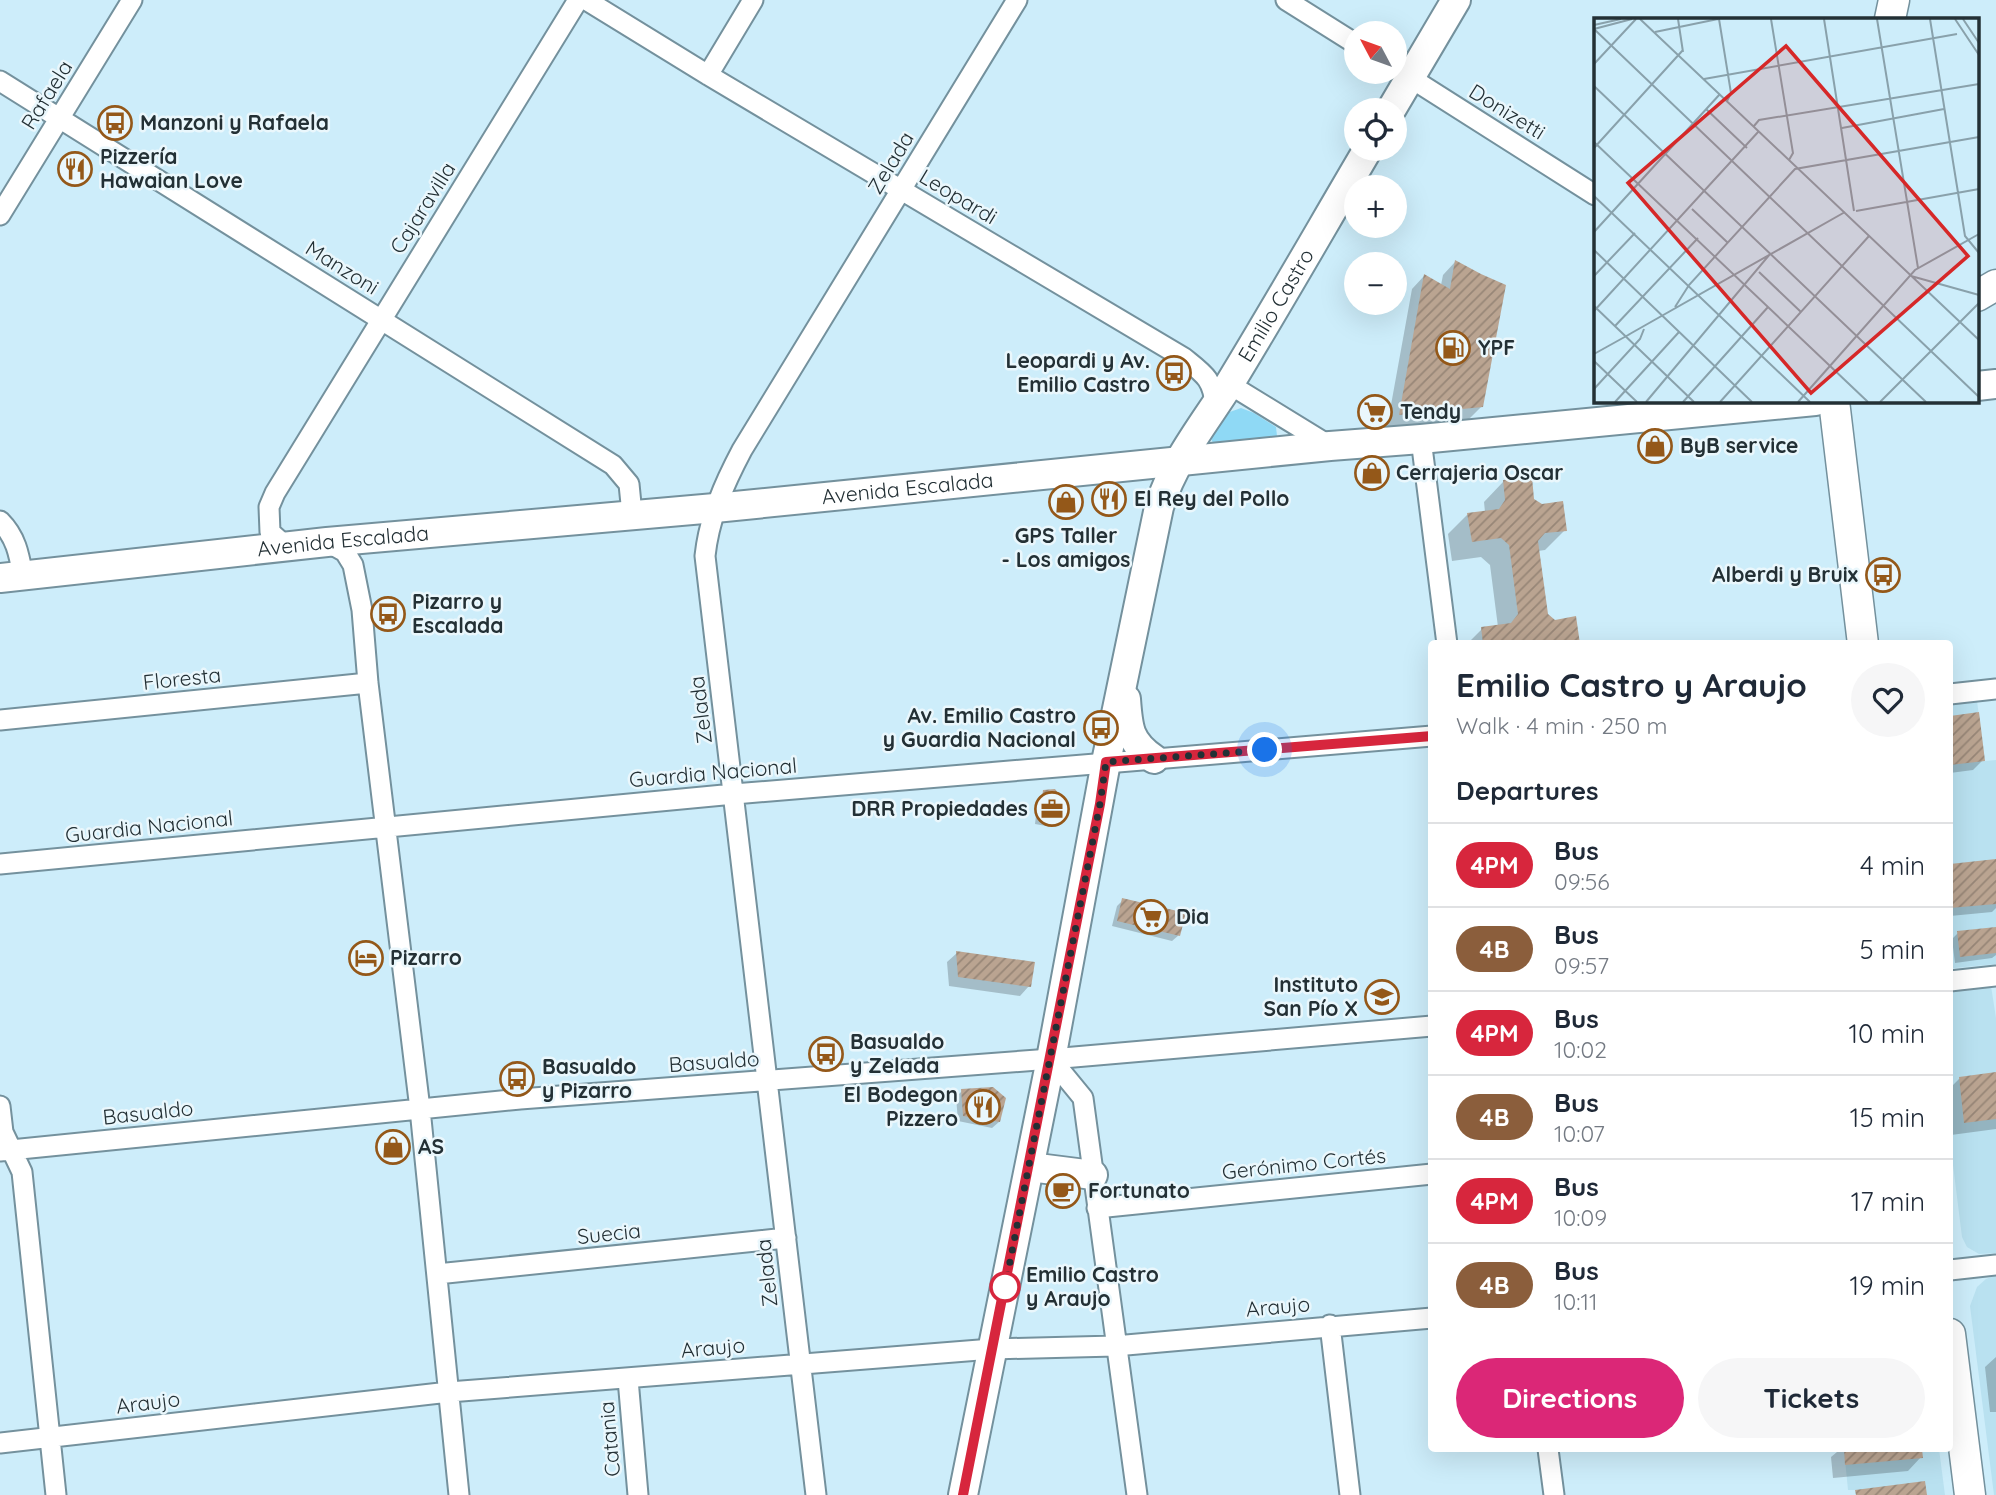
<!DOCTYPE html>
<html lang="en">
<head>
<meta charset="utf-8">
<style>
	body { margin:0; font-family:Quicksand,sans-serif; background:#f6f6f7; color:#1f2937; height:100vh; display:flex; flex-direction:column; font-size:26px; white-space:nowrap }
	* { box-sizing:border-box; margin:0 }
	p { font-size:23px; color:#747a83 }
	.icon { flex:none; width:38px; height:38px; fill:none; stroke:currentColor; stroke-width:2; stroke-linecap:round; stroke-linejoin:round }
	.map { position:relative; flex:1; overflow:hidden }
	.side { position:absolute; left:1428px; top:640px; width:525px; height:812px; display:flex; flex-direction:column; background:#fff; border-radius:7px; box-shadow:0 7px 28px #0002 }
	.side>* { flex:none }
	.badge { padding:0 14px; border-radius:23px; font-size:24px; line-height:46px }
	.needle { width:46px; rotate:311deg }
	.buttons { position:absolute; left:1344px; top:21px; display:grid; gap:14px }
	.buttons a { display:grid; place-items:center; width:63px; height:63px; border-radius:50%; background:#fff; box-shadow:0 7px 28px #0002; font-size:35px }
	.you { position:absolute; width:35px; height:35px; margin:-18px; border:5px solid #fff; border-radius:50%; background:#1a73e8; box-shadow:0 0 0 10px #1a73e833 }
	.map>.badge { position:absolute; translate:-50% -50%; box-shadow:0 0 0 4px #fff }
	h2 { padding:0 28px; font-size:26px; line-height:63px }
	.round { display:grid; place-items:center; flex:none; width:74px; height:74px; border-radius:37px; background:#f6f6f7 }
	.head { display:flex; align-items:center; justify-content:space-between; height:119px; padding:0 28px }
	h1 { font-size:33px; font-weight:700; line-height:52px }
	.primary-button { display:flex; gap:14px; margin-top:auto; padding:14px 28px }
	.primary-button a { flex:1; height:80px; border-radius:42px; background:#db2777; color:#fff; font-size:28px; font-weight:700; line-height:80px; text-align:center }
	.primary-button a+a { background:#f6f6f7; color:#1f2937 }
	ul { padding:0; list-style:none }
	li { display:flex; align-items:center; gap:21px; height:84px; padding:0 28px; border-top:2px solid #e0e1e3 }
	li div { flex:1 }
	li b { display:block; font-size:26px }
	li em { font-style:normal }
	li .badge { min-width:77px; font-weight:700; text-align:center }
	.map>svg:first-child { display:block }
</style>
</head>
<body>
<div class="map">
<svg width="1996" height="1495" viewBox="0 0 1996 1495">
	<defs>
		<pattern id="building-hatch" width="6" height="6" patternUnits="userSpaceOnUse" patternTransform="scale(1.75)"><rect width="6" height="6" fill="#baa491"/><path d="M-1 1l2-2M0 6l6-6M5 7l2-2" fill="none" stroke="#978677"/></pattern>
	</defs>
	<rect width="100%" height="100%" fill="#cdedfa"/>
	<path fill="#b9e1f0" d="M1977 701 1985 761 1996 760V964L1954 968 1950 967V704Z
		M1991 986 1996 1018V1253L1979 1254 1967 1247 1962 1237 1950 1141V993L1961 989Z
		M1996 1275V1495H1994L1970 1306 1977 1287 1986 1279Z
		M1844 1449H1939L1945 1495H1856L1855 1490H1848Z"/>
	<path fill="#8fd9f5" d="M1241 408 1254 413 1276 427 1277 436 1274 439 1213 443 1210 436 1227 413Z"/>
	<path fill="#0003" d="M1455 262 1482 406 1468 420 1387 427 1412 289 1424 276 1441 285 1443 275Z
		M1503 482 1532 500 1565 530 1545 550 1538 551 1546 615 1578 644H1467L1482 629 1498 627 1490 565 1481 557 1452 561 1448 534 1468 514 1485 512 1484 502Z
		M1978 714 1983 760 1973 770 1950 773V718Z
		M1044 792 1058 820 1052 827 1035 824 1038 798Z
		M1996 861V908L1992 912 1950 916V866Z
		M1123 900 1179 935 1172 941 1112 926 1117 906Z
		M1996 928V955L1992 958 1955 963 1952 939 1958 933Z
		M957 953 1029 986 1020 996 949 986 947 962Z
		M1996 1074V1129L1951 1135 1950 1088 1959 1079Z
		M962 1091 999 1122 992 1128 958 1121 956 1097Z
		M1996 1357V1412H1990L1985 1367Z
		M1834 1449H1920L1921 1457 1908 1471 1833 1478 1831 1457 1837 1452Z"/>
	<path fill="url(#building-hatch)" d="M1455 260 1481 274 1506 285 1483 407 1399 415 1424 274 1450 289Z
		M1532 477 1534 499 1542 504 1563 501 1567 531 1545 533 1538 541 1548 614 1555 620 1576 616 1580 644H1483L1481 627 1511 623 1518 614 1509 545 1501 538 1472 542 1467 513 1499 509 1505 500 1503 480Z
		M1979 712 1985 761 1950 765V716Z
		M1055 789 1063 800 1060 821 1040 818 1043 790Z
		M1996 859V904L1950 908V864Z
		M1122 898 1186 913 1180 936 1117 921Z
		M1996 927V953L1960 957 1957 931Z
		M956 951 1035 962 1031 987 958 977Z
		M1996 1072V1119L1964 1123 1959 1077Z
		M993 1087 1006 1098 1000 1122 963 1116 961 1089Z
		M1844 1449H1922L1923 1458 1845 1465Z
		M1925 1481 1927 1495H1856L1855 1490Z"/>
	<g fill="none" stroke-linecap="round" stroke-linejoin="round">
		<g stroke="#74919d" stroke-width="23">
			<path id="street" d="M586 0 708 75 1184 358C1204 374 1213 379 1215 405
				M1286 0 1356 44
				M1395 68 1595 195
				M708 75 753 0
				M0 81 613 465 629 484 632 514
				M0 215 132 0
				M1229 384 1330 446
				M1421 439 1447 644
				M0 521C16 537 19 554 23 576
				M327 542 345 552 353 565 362 610 368 683 420 1109 459 1495
				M288 548 270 532 269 507 275 493 578 0
				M1950 694 1996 689
				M0 720 368 683
				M0 864 734 794 1432 736
				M1950 981 1996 976
				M1051 1059 1083 1098 1137 1495
				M0 1106 3 1132 22 1172 56 1495
				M0 1151 520 1099 1051 1059 1432 1026
				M1097 1208 1432 1174
				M1950 1270 1996 1265
				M437 1274 786 1238
				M1330 1325 1350 1495
				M628 1379 638 1495
				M0 1443 449 1392 992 1349 1115 1346 1432 1318
				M1548 1449 1554 1495
				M816 1495 705 556C709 518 724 484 742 450L1017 0"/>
		</g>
		<g stroke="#74919d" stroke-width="32">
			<g id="secondary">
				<path d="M1391 110 1456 0"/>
				<path d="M1977 386 1996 384"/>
				<path id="s1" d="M0 578 327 542 715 508 1330 446 1421 439 1815 401"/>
				<path d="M1126 699C1128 728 1129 742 1154 759"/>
				<path d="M1030 1167 1093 1175"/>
				<path id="s2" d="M963 1495 1051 1059 1106 762 1159 507C1174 460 1204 424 1230 383 1277 306 1322 227 1368 149"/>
			</g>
		</g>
		<g stroke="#74919d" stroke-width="33">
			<path id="primary" d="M1890 19 1894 0
				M1977 296 1996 285
				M1834 401 1863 644
				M1950 1334 1970 1495"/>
		</g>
		<use href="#street" stroke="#fff" stroke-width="19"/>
		<use href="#secondary" stroke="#fff" stroke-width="28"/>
		<use href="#primary" stroke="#fff" stroke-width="30"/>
	</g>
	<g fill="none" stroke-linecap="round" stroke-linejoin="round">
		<g stroke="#fff" stroke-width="16">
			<path id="line" d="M963 1495 1100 804 1106 762 1432 736"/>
		</g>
		<use href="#line" stroke="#d7263d" stroke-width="10"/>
		<path stroke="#233035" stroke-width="7" stroke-dasharray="0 12.6" d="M1005 1287 1100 804 1106 762 1265 750"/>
	</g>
	<defs>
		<g id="bus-ring" transform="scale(1.75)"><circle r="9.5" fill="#eaf7fc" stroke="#945819" stroke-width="1.5"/><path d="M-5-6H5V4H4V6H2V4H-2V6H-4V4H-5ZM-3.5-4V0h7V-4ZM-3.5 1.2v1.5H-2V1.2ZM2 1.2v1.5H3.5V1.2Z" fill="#945819"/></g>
		<g id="restaurant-ring" transform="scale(1.75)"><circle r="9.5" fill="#eaf7fc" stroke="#945819" stroke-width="1.5"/><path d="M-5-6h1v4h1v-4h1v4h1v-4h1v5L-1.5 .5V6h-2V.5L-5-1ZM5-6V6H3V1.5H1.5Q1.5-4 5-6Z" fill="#945819"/></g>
		<g id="fuel-ring" transform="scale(1.75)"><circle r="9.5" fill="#eaf7fc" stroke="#945819" stroke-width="1.5"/><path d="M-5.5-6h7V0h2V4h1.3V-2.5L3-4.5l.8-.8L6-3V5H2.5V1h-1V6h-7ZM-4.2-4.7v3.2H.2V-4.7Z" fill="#945819"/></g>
		<g id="supermarket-ring" transform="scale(1.75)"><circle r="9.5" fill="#eaf7fc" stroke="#945819" stroke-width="1.5"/><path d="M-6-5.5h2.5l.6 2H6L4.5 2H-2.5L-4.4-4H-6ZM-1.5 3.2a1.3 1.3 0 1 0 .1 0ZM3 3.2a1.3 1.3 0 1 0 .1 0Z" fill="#945819"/></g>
		<g id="shop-ring" transform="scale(1.75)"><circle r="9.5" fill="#eaf7fc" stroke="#945819" stroke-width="1.5"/><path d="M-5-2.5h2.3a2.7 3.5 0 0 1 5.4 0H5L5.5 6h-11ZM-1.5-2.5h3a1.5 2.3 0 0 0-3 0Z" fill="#945819"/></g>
		<g id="office-ring" transform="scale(1.75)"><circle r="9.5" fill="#eaf7fc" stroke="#945819" stroke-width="1.5"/><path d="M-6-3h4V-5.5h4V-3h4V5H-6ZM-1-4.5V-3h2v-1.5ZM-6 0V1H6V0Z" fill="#945819"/></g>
		<g id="hotel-ring" transform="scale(1.75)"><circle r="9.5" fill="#eaf7fc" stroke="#945819" stroke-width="1.5"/><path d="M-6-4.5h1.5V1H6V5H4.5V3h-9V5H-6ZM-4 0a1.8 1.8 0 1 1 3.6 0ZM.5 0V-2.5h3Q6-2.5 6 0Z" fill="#945819"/></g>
		<g id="school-ring" transform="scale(1.75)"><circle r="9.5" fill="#eaf7fc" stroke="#945819" stroke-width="1.5"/><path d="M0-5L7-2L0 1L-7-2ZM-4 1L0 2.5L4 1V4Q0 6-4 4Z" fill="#945819"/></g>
		<g id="cafe-ring" transform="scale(1.75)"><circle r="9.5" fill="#eaf7fc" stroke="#945819" stroke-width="1.5"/><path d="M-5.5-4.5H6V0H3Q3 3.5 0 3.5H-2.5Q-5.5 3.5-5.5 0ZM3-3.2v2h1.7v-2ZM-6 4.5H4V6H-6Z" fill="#945819"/></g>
	</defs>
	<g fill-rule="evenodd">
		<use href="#bus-ring" x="115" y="123"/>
		<use href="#restaurant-ring" x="75" y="169"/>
		<use href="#fuel-ring" x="1453" y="348"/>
		<use href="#bus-ring" x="1174" y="373"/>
		<use href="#supermarket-ring" x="1375" y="412"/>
		<use href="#shop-ring" x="1655" y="446"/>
		<use href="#shop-ring" x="1372" y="473"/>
		<use href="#restaurant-ring" x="1109" y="499"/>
		<use href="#shop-ring" x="1066" y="502"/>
		<use href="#bus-ring" x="1883" y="575"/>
		<use href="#bus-ring" x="388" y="614"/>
		<use href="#bus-ring" x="1101" y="728"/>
		<use href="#office-ring" x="1052" y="809"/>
		<use href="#supermarket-ring" x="1151" y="917"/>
		<use href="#hotel-ring" x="366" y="958"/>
		<use href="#school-ring" x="1382" y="997"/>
		<use href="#bus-ring" x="826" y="1054"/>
		<use href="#bus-ring" x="517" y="1079"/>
		<use href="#restaurant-ring" x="983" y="1107"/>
		<use href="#shop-ring" x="393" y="1147"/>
		<use href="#cafe-ring" x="1063" y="1191"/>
	</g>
	<circle fill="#fff" stroke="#d7263d" stroke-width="3.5" cx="1005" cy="1287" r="14"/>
	<g text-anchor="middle" stroke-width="5" stroke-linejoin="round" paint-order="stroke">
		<g font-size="21" fill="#233035" stroke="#eaf7fc">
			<text transform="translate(47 95) rotate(-58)" y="7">Rafaela</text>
			<text transform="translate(1507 112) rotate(32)" y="7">Donizetti</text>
			<text transform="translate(891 163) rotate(-59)" y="7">Zelada</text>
			<text transform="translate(958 197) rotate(31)" y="7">Leopardi</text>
			<text transform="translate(423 208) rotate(-58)" y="7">Cajaravilla</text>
			<text transform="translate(342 268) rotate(32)" y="7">Manzoni</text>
			<text dy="7" stroke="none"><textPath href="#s2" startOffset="1241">Emilio Castro</textPath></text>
			<text dy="7" stroke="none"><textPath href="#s1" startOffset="912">Avenida Escalada</textPath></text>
			<text dy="7" stroke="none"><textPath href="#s1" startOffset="345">Avenida Escalada</textPath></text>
			<text transform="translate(182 679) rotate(-6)" y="7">Floresta</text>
			<text transform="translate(701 710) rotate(-97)" y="7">Zelada</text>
			<text transform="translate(713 773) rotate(-5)" y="7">Guardia Nacional</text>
			<text transform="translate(149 827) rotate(-6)" y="7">Guardia Nacional</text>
			<text transform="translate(714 1062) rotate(-4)" y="7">Basualdo</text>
			<text transform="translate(148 1113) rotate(-6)" y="7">Basualdo</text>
			<text transform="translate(1304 1164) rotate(-6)" y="7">Gerónimo Cortés</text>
			<text transform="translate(609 1234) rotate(-6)" y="7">Suecia</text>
			<text transform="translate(767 1273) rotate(-96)" y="7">Zelada</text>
			<text transform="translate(1278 1307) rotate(-5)" y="7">Araujo</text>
			<text transform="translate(713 1348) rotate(-5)" y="7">Araujo</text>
			<text transform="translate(148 1403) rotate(-7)" y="7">Araujo</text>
			<text transform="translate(610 1439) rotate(-95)" y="7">Catania</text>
		</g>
		<g font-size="21" font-weight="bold" fill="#233035" stroke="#eaf7fc" text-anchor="start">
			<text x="140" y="130">Manzoni y Rafaela</text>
			<text x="100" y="164">Pizzería<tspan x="100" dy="24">Hawaian Love</tspan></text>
			<text x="1478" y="355">YPF</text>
			<text x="1150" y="368" text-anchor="end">Leopardi y Av.<tspan x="1150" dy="24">Emilio Castro</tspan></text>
			<text x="1400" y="419">Tendy</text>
			<text x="1680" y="453">ByB service</text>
			<text x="1396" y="480">Cerrajeria Oscar</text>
			<text x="1134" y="506">El Rey del Pollo</text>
			<text x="1066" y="543" text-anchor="middle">GPS Taller<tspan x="1066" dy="24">- Los amigos</tspan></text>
			<text x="1858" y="582" text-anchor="end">Alberdi y Bruix</text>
			<text x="412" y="609">Pizarro y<tspan x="412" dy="24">Escalada</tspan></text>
			<text x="1076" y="723" text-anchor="end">Av. Emilio Castro<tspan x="1076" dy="24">y Guardia Nacional</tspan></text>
			<text x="1028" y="816" text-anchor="end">DRR Propiedades</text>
			<text x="1176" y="924">Dia</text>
			<text x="390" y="965">Pizarro</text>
			<text x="1358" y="992" text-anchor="end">Instituto<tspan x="1358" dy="24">San Pío X</tspan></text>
			<text x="850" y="1049">Basualdo<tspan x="850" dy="24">y Zelada</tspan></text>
			<text x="542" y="1074">Basualdo<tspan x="542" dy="24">y Pizarro</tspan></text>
			<text x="958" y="1102" text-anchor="end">El Bodegon<tspan x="958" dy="24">Pizzero</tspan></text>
			<text x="418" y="1154">AS</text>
			<text x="1088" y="1198">Fortunato</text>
		</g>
		<g font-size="21" font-weight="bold" fill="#233035" stroke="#eaf7fc" text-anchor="start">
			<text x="1026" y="1282">Emilio Castro<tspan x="1026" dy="24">y Araujo</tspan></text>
		</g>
	</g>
	<g transform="translate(1594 18)">
		<rect width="385" height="385" fill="#cdedfa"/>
		<path fill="none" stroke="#89a1ab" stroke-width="2" d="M46 1 385 322M84 1 89 34M125 1 137 75 133 83M177 1 199 135 195 142M230 1 260 193M283 1 324 250M336 1 371 218 385 235M361 1 385 37M369 1 385 25M0 7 27 1M0 11 385 379M0 11 38 1M61 14 124 1M0 46 42 1M110 61 363 16M0 68 332 384M112 91 153 130M160 108 165 102 385 66M248 110 350 91M0 124 274 384M0 130 89 32M0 178 216 384M98 191 133 224M262 193 385 171M0 214 126 76M0 232 158 384M165 254 207 294M0 258 41 215M317 258 385 277M0 288 100 384M81 289 95 267 201 151 385 119M0 293 165 113M21 308 104 220M34 317 251 194M0 336 36 316M0 343 43 384M0 371 46 321 50 311M21 384 85 314M52 384 176 236M89 384 174 289M126 384 275 218M204 384 321 252 385 216M286 384 385 285"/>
		<path fill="#d62828" fill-opacity="0.15" stroke="#d62828" stroke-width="3.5" d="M192 28 374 238 217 375 34 165Z"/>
		<rect width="385" height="385" fill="none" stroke="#233035" stroke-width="3.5"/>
	</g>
</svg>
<div class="buttons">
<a><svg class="needle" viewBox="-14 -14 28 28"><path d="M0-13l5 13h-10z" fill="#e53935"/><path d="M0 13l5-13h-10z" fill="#747a83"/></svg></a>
<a><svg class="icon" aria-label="locate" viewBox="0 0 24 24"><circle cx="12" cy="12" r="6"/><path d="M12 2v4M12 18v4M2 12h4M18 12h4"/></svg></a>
<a>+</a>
<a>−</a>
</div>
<div class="you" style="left:1265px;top:750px"></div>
<section class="side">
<div class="head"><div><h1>Emilio Castro y Araujo</h1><p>Walk · 4 min · 250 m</p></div><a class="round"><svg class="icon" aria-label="heart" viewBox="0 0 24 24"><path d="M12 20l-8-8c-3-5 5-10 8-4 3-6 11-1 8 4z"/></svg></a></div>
<h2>Departures</h2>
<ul>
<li><span class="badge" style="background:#d7263d;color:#fff">4PM</span><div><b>Bus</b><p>09:56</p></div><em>4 min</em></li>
<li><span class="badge" style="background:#8b5e3c;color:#fff">4B</span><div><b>Bus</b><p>09:57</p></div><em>5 min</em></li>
<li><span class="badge" style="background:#d7263d;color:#fff">4PM</span><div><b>Bus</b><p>10:02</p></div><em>10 min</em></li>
<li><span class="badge" style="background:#8b5e3c;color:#fff">4B</span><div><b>Bus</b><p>10:07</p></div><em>15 min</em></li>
<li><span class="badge" style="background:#d7263d;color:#fff">4PM</span><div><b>Bus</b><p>10:09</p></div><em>17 min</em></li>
<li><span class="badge" style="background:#8b5e3c;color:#fff">4B</span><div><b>Bus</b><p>10:11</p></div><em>19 min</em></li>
</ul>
<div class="primary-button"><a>Directions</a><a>Tickets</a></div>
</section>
</div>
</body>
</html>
